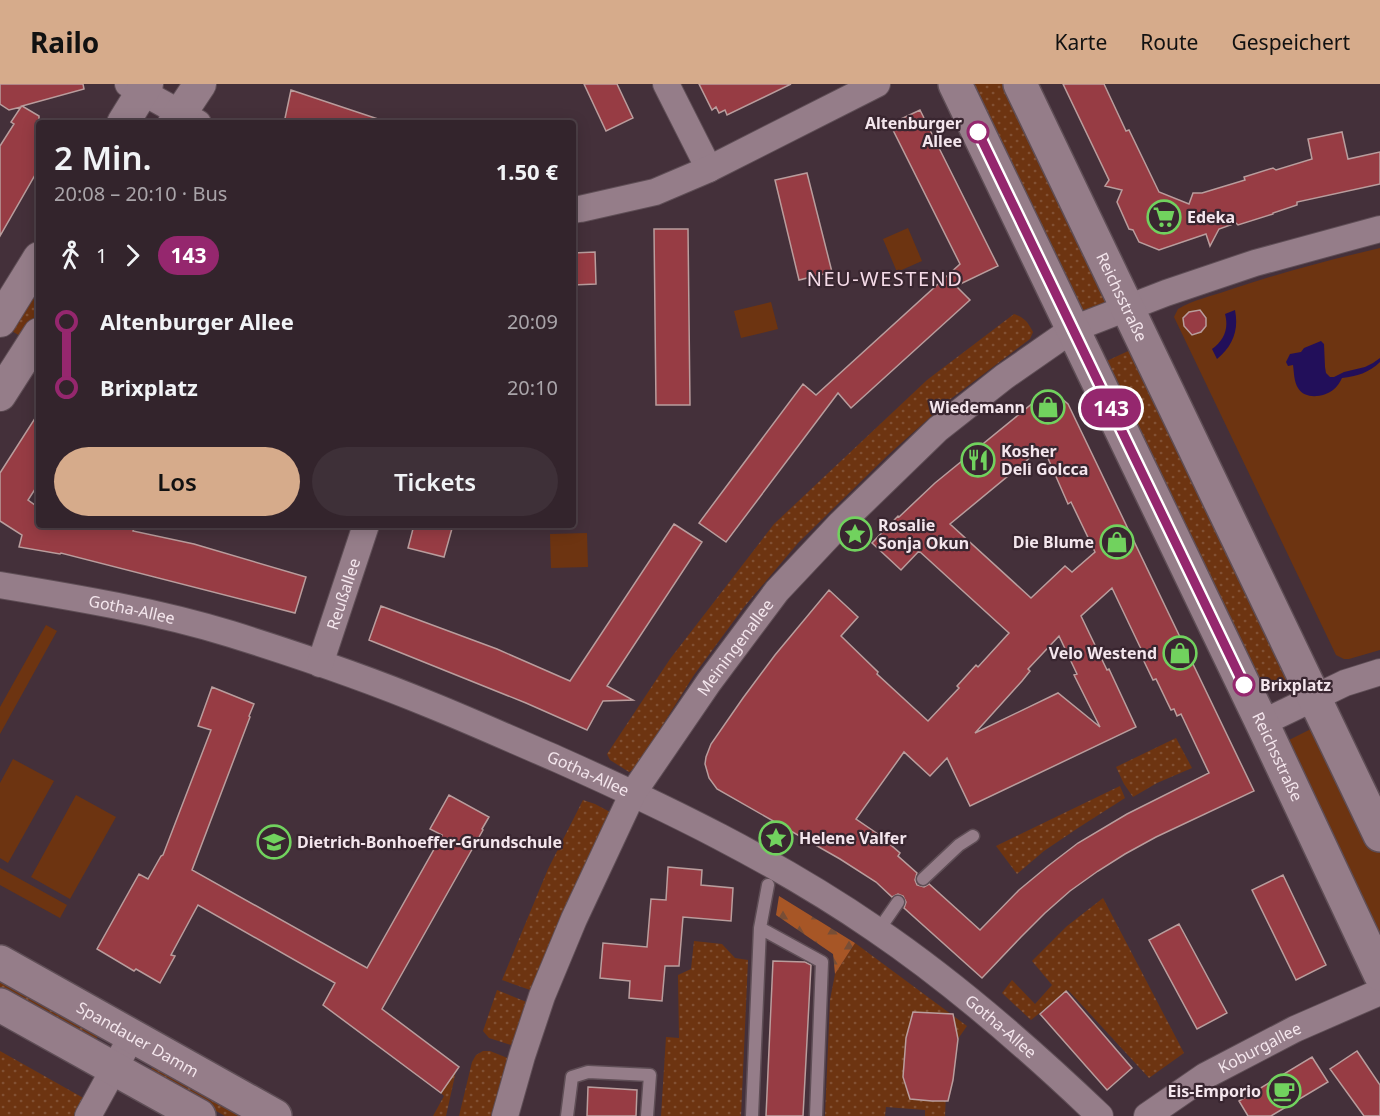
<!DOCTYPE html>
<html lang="de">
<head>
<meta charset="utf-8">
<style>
	body { margin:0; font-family:"Noto Sans",sans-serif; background:#3e3038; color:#f1f3f6; height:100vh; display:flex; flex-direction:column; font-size:22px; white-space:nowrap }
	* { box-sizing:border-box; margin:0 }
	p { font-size:20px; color:#a9a4a9 }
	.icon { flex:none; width:33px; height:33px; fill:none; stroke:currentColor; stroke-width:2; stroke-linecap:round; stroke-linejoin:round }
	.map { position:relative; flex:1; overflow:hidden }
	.panel { position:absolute; left:36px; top:36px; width:540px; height:408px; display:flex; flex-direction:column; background:#33242c; border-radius:6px; box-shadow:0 3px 15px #0003,0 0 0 2px #4e4148 }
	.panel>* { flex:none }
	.badge { padding:0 12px; border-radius:20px; font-size:21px; line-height:39px }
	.map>.badge { position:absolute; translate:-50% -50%; box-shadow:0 0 0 3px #fff }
	.legs { display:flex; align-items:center; gap:9px; height:66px; padding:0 18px; font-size:20px }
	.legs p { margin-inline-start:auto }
	.head { display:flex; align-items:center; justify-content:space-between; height:102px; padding:0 18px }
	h1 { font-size:33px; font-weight:600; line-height:45px }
	.primary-button { display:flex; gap:12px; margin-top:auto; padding:12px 18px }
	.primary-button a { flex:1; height:69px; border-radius:36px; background:#d6ab8b; color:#111; font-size:24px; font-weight:600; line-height:69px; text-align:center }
	.primary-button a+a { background:#3e3038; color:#f1f3f6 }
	ul { padding:0 18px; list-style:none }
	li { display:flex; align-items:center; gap:21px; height:66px; font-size:22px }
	li i { display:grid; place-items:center; width:9px; height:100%; margin:0 8px; background:currentColor }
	li i::after { content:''; width:15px; height:15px; margin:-8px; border:4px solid; border-radius:50%; background:#33242c }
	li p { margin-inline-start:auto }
	li:first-child i { background:linear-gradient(#0000 50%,currentColor 0) }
	li:last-child i { background:linear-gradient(currentColor 50%,#0000 0) }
	header { display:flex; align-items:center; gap:36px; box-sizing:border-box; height:84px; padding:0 30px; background:#d6ab8b; color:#111 }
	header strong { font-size:28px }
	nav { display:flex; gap:33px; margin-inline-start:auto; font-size:21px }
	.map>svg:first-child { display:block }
</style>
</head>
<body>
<header>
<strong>Railo</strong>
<nav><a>Karte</a><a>Route</a><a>Gespeichert</a></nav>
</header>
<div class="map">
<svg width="1380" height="1032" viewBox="0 0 1380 1032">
	<defs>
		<pattern id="grass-dots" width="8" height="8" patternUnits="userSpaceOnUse" patternTransform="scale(1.5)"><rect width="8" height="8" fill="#6d3411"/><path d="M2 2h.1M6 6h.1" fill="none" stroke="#825134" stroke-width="1.8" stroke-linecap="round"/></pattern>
		<pattern id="forest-firs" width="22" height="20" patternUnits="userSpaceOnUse" patternTransform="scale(1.5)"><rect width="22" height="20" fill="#a75626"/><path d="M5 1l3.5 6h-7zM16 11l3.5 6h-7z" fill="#784e36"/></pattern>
	</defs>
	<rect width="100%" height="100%" fill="#44303a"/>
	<path fill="url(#grass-dots)" d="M964 0H1012L1111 206 1107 219 1083 229Z
		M39 189V237L27 256 5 243Z
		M1014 230C1024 233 1028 238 1033 248L1030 255 948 317 887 372 798 459 744 523 694 591 635 685 629 688 610 676 607 670 670 575 774 440 927 296Z
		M1139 262 1298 595 1258 611 1098 281Z
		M1176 654 1192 684 1157 699 1133 713 1124 700 1116 683Z
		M1120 702 1125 714 1078 744 1044 767 1017 790 996 762Z
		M583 716 595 720 612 729 533 907 502 896 548 785Z
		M1103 814 1184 969 1149 994 1068 906 1031 936 1002 909 1012 896 1035 920 1052 901 1032 877 1067 842Z
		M694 857 722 860 735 874 748 876 741 1032H661L666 953 679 954 678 891 691 885Z
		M855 859 967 942 948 969 945 1032H925V1026L886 1023 885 1032H825L830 916 835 890Z
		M0 889 101 946 94 960 0 907Z
		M497 906 529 919 514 962 489 954 483 947Z
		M0 967 94 1020 88 1032H0Z
		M483 967H490L510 975 492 1032H459L472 978 476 971Z
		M155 978 251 1032H225L149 989Z
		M456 987 446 1032H433L444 1012 441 1009Z"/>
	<path fill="url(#forest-firs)" d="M779 812 855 859 835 890 833 870 776 831Z"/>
	<path fill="#6d3411" d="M908 144 922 177 897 188 883 155Z
		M1380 164V566L1349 575H1344L1336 571 1174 233 1178 225C1193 216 1212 212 1229 206 1279 189 1329 176 1380 164Z
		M771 218 778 245 741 254 734 227Z
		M587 449 588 483 551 484 550 450Z
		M46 541 57 547 0 650V623Z
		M1321 640 1380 763V866L1281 660Z
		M13 675 54 697 8 779 0 774V699Z
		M76 711 116 733 70 815 31 793Z
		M0 784 67 821 60 834 0 801Z"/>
	<path fill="#220f5a" d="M1235 226C1239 246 1233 262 1217 275L1212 265C1224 256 1229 245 1225 230Z
		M1321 257 1324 260 1325 283 1326 289 1330 293H1334L1344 288 1365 283 1373 279 1380 274V278C1369 289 1357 292 1342 294 1340 298 1337 303 1333 306 1324 313 1305 316 1298 304 1294 298 1294 288 1293 281L1288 282 1286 278 1290 270 1301 268 1304 264Z"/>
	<path fill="#973c44" stroke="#b99d9d" stroke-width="1.5" fill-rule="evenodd" d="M0 0H83L84 5 22 22 39 32V84L0 152V62L14 40 11 38 21 23 9 26 0 20Z
		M584 0H617L633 34 606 47Z
		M699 0H791L727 31 725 26 719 29 716 23 712 26Z
		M1063 0H1104L1126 47 1129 46 1159 108 1189 120 1193 109H1202L1245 96 1244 93 1273 84 1276 86 1312 75 1308 55 1342 48 1348 75 1380 68V100L1297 118V121L1273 129V130L1238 141 1236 139 1219 145 1210 162 1206 150 1159 166 1139 158 1133 146 1129 145 1117 118 1122 106 1105 102 1109 96Z
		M291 6 381 36 380 39H284Z
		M920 26 998 182 956 202 970 216 851 324 838 309 726 458 699 439 803 300 816 311 960 180 890 40Z
		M807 89 832 188 799 196 775 96Z
		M654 145H688L690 321H656Z
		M595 168 596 200 573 201V169Z
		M1200 226 1206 234V242L1201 248 1192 251 1184 242 1183 234 1189 228Z
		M1047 312H1056L1062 315 1068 320 1254 707 1156 753 1125 770 1098 787 1070 807 1045 829 1021 853 982 894 904 824 906 818 903 812 898 810 892 813 876 798 840 775 717 705 709 694 705 680 706 673 711 660 743 614 775 571 829 506 858 533 841 552 878 588 877 590 928 637 959 604 957 602 976 581 978 583 1009 549 919 467 901 486 872 459 898 432 899 433 935 399 1039 314ZM1043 363 1068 420 1071 418 1095 468 1072 488 1065 482 1031 514 950 440ZM1112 504 1142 567 1140 569 1153 596 1156 595 1171 626 1174 625 1177 632 1181 630 1209 689 1127 730 1078 759 1048 782 1019 806 980 846 929 800 924 803 917 801 915 796 917 789 898 772 900 769 878 750 856 735 904 668 930 692 947 674 970 722 1136 643 1109 585 1107 586 1081 532ZM1059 552 1077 590 1074 591 1100 643 1058 609 975 649 1022 597 1030 587 1028 585Z
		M39 328V399L28 416 39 424V441H135L133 447 194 460 306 493 295 529 61 469 60 470 19 463 22 451 0 437V389Z
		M674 440 702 458 607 602 633 616 603 617 587 646 526 619 369 556 381 522 497 565 570 597Z
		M414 441H453L444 473 408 464Z
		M212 603 254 620 249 632 250 633 192 786 367 884 442 751 430 745 449 711 489 733 482 745 483 746 382 925 459 983 441 1009 323 921 335 899 198 821 171 871 175 872 160 899 136 885 134 887 97 865 139 790 148 795 161 772 163 771 211 646 198 642Z
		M668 783 702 786 701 801 733 804 731 837 683 833 679 882H665L662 917 629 914 630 897 600 894 603 859 647 863 651 815 666 816Z
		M1283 791 1326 881 1296 896 1252 806Z
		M1179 840 1227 929 1197 945 1149 856Z
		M773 877 805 878 811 881 803 1032H766Z
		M1066 907 1132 984 1107 1006 1040 930Z
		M913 928 953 930 958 955 953 996 948 1017H932L910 1015 903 993 906 954Z
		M1357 967 1380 1001V1032H1364L1330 985Z
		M1312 973 1328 998 1271 1032H1248L1239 1017Z
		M588 1003 637 1006 636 1032H587Z"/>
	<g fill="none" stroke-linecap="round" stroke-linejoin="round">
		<g stroke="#5f4e56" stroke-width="15">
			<path id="service" d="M923 795 959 761 973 752
				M760 844 822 878 816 1032
				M878 847 898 818
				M567 1032 572 993 588 988 650 991 647 1032
				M752 1032 760 844 768 801"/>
		</g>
		<g stroke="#5f4e56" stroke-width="28">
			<g id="minor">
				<path d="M128 0 198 39"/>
				<path d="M666 0 709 85"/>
				<path d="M573 126 580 125 655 108 709 85 877 0"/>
				<path id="s1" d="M0 501C78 514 156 527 231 550 298 571 366 594 431 621 473 638 515 657 557 675 667 724 776 777 875 845 956 900 1029 964 1100 1032"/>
				<path id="s2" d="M320 580 366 441"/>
				<path d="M1262 639 1345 599 1380 588"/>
				<path d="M88 1032 132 952"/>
				<path id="s3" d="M505 1032 522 972 542 912 574 835 633 709 709 598 777 507 841 439 938 345 1004 293 1073 245 1166 209 1255 179 1380 145"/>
				<path id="s4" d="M1147 1032 1205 992 1295 945 1380 908"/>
			</g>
		</g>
		<g stroke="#5f4e56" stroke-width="34">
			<path id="tertiary" d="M123 39 147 0
				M174 39 200 0
				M0 237 39 174
				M0 311 39 250"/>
		</g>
		<g stroke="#5f4e56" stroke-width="36">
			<g id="secondary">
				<path id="s5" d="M955 0 1262 639 1380 890"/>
				<path id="s6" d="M1020 0 1380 751"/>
				<path id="s7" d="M0 878 275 1032"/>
				<path d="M0 921 199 1032"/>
			</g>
		</g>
		<use href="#service" stroke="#957d89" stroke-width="12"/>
		<use href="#minor" stroke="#957d89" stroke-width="26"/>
		<use href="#tertiary" stroke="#957d89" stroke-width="32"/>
		<use href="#secondary" stroke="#957d89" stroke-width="33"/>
	</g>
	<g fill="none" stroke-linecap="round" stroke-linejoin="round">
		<g stroke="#fff" stroke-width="14">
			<path id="line-1" d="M978 48 1244 601"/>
		</g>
		<use href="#line-1" stroke="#95276e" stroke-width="9"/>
	</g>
	<defs>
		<g id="supermarket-ring" transform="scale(1.725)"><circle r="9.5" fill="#392630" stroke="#71d25e" stroke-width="1.5"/><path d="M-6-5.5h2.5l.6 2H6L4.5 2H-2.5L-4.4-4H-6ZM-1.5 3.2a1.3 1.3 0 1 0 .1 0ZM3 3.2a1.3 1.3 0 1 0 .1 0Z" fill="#71d25e"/></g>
		<g id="shop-ring" transform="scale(1.725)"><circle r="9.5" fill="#392630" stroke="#71d25e" stroke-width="1.5"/><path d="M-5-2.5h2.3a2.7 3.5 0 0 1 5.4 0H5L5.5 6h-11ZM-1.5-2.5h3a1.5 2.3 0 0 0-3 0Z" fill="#71d25e"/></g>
		<g id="restaurant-ring" transform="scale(1.725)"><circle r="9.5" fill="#392630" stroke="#71d25e" stroke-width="1.5"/><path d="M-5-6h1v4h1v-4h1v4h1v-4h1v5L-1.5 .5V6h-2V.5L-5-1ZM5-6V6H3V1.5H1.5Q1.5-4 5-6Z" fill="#71d25e"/></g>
		<g id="sight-ring" transform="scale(1.725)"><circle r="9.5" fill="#392630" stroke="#71d25e" stroke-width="1.5"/><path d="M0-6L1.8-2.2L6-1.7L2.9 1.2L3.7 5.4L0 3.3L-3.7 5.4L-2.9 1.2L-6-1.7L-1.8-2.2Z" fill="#71d25e"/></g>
		<g id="school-ring" transform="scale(1.725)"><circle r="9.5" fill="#392630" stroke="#71d25e" stroke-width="1.5"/><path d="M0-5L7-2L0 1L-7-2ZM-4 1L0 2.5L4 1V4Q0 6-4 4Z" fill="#71d25e"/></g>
		<g id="cafe-ring" transform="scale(1.725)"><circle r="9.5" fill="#392630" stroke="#71d25e" stroke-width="1.5"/><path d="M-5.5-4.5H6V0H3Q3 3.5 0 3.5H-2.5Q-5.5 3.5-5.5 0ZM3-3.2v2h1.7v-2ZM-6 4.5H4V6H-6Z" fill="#71d25e"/></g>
	</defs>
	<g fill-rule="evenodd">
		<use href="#supermarket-ring" x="1164" y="133"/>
		<use href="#shop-ring" x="1048" y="323"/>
		<use href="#restaurant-ring" x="978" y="376"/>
		<use href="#sight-ring" x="855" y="450"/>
		<use href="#shop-ring" x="1117" y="458"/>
		<use href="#shop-ring" x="1180" y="569"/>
		<use href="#sight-ring" x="776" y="754"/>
		<use href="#school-ring" x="274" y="758"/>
		<use href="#cafe-ring" x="1284" y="1007"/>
	</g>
	<g fill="#fff" stroke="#95276e" stroke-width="3">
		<circle cx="978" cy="48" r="10"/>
		<circle cx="1244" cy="601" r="10"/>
	</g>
	<g text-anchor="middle" stroke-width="4.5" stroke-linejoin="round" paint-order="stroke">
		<g font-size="16" font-weight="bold" fill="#f4e6ed" stroke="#392630" text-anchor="end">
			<text x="962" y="45">Altenburger<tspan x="962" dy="18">Allee</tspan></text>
			<text x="1260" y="607" text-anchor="start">Brixplatz</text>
		</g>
		<g font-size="16" font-weight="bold" fill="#f4e6ed" stroke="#392630" text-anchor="start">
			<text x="1187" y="139">Edeka</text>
			<text x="1025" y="329" text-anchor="end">Wiedemann</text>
			<text x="1001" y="373">Kosher<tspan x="1001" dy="18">Deli Golcca</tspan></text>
			<text x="878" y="447">Rosalie<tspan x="878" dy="18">Sonja Okun</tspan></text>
			<text x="1094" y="464" text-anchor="end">Die Blume</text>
			<text x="1157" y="575" text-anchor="end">Velo Westend</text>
			<text x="799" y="760">Helene Valfer</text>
			<text x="297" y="764">Dietrich-Bonhoeffer-Grundschule</text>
			<text x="1261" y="1013" text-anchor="end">Eis-Emporio</text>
		</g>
		<g font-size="16" fill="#f4e6ed" stroke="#392630">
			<text dy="6" stroke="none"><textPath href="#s6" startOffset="236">Reichsstraße</textPath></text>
			<text dy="6" stroke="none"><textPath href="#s2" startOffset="74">Reußallee</textPath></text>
			<text dy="6" stroke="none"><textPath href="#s1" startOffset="134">Gotha-Allee</textPath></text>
			<text dy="6" stroke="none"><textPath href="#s3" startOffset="526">Meiningenallee</textPath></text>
			<text dy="6" stroke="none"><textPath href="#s5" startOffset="746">Reichsstraße</textPath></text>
			<text dy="6" stroke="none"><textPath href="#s1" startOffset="620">Gotha-Allee</textPath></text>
			<text dy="6" stroke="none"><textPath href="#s1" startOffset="1106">Gotha-Allee</textPath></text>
			<text dy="6" stroke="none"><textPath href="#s7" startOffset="158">Spandauer Damm</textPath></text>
			<text dy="6" stroke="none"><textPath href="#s4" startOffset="132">Koburgallee</textPath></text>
		</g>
		<g font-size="20" letter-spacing="1.5" fill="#f5dbe8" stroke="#392630">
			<text x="885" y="202">NEU-WESTEND</text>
		</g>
	</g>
</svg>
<b class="badge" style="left:1111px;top:324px;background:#95276e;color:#fff">143</b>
<section class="panel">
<div class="head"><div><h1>2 Min.</h1><p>20:08 – 20:10 · Bus</p></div><b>1.50 €</b></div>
<div class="legs"><svg class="icon" aria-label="walk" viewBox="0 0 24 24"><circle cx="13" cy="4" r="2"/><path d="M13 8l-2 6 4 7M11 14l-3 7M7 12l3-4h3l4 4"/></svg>1<svg class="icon" aria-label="forward" viewBox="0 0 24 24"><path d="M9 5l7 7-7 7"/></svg><b class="badge" style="background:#95276e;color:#fff">143</b></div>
<ul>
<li><i style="color:#95276e"></i><b>Altenburger Allee</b><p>20:09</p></li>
<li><i style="color:#95276e"></i><b>Brixplatz</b><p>20:10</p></li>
</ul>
<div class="primary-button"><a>Los</a><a>Tickets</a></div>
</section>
</div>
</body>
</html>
